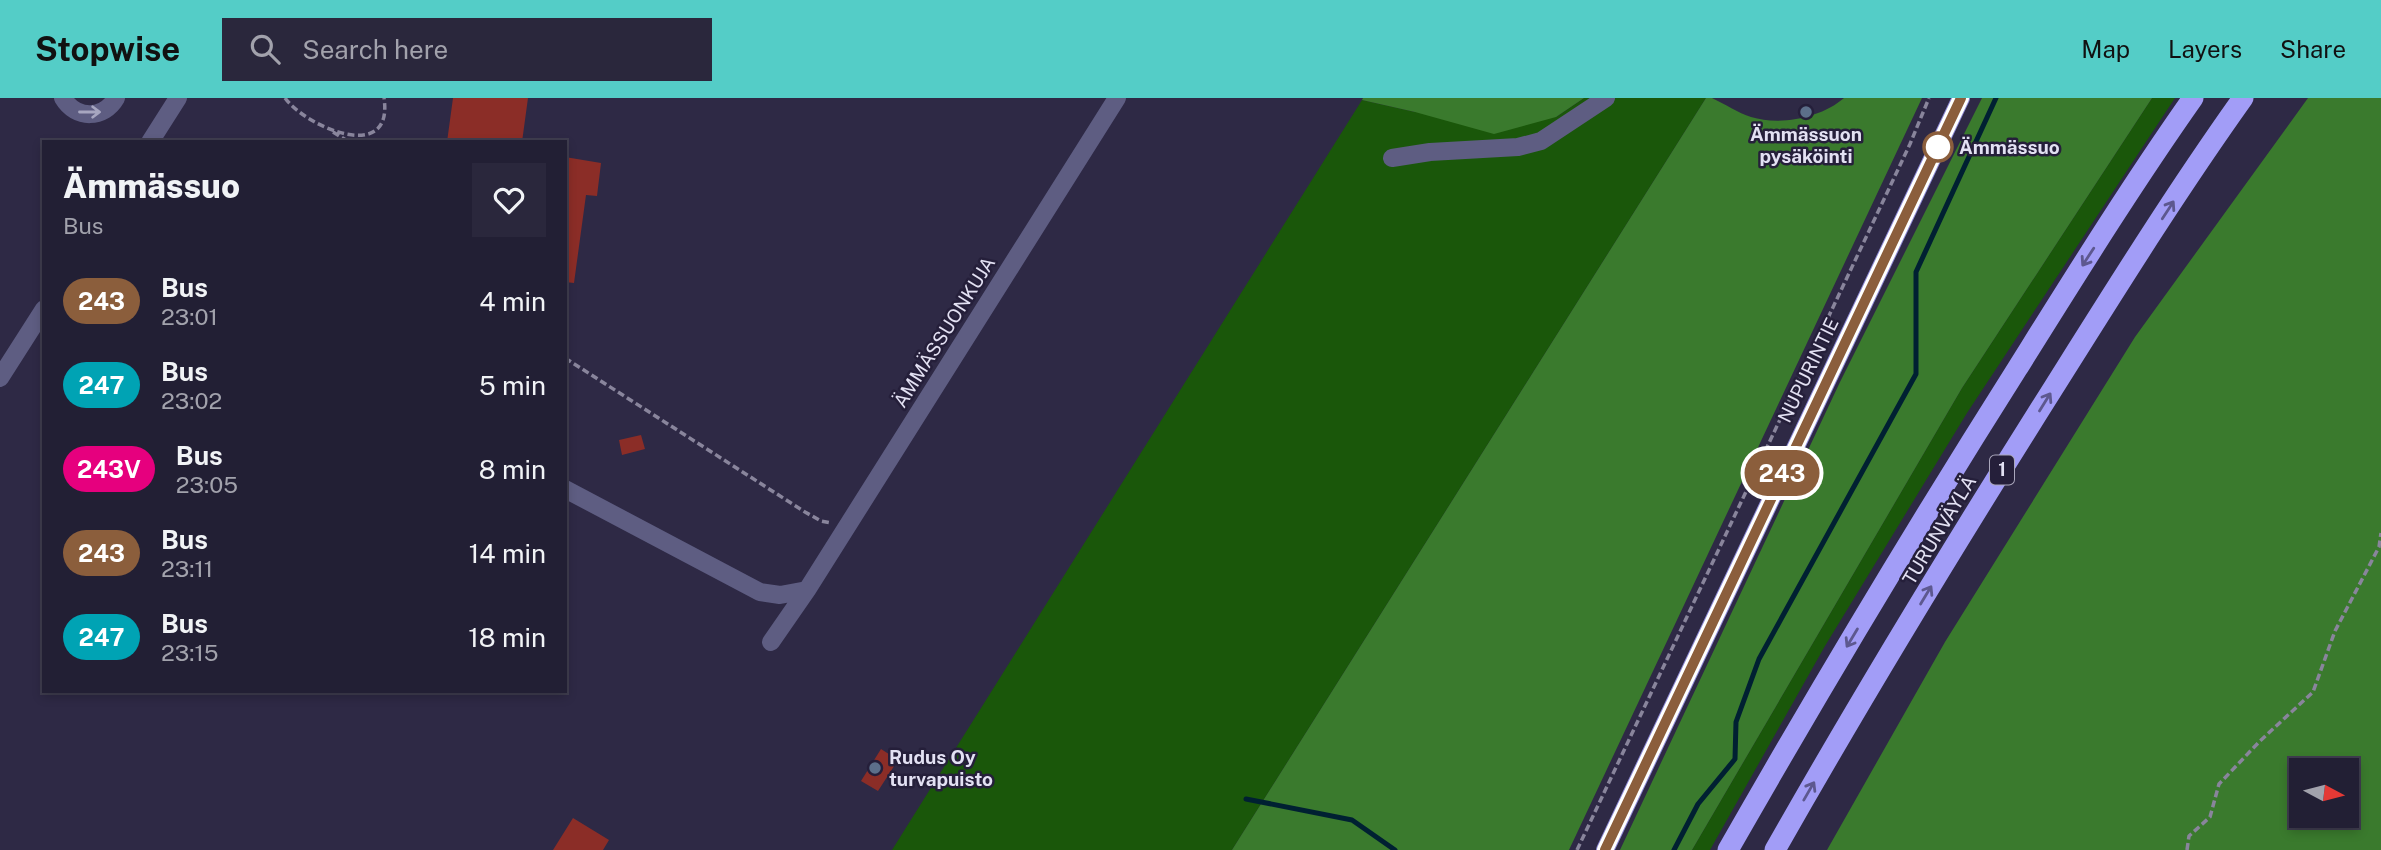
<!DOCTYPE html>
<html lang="en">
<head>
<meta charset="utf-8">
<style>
	body { margin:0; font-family:"Public Sans",sans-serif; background:#2a273c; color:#f1f3f6; height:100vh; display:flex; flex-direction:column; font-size:26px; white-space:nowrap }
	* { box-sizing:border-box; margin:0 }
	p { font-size:23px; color:#a2a2ac }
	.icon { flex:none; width:38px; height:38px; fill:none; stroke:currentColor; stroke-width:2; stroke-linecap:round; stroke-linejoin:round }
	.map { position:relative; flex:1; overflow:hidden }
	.sheet { position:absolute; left:42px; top:42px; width:525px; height:553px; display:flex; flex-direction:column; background:#221f34; border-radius:0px; box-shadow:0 4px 10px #0003,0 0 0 2px #3f3d4f }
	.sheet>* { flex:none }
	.badge { padding:0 14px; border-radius:23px; font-size:24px; line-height:46px }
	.needle { width:46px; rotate:97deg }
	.controls { position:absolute; left:2289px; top:660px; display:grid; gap:14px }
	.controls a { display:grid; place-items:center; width:70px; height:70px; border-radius:0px; background:#221f34; box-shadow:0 4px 10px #0003,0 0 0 2px #3f3d4f; font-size:35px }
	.map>.badge { position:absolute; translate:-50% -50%; box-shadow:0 0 0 4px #fff }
	.round { display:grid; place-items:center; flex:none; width:74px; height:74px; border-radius:0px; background:#2a273c }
	.head { display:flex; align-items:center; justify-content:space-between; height:119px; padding:0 21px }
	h1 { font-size:33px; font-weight:800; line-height:52px }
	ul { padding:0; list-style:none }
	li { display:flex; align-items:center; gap:21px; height:84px; padding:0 21px }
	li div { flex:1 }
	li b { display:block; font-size:26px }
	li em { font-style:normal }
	li .badge { min-width:77px; font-weight:700; text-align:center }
	header { display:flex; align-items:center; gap:42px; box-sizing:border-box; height:98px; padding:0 35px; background:#54cdc7; color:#111 }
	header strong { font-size:33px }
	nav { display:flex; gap:38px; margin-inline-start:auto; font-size:24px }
	.search { width:490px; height:63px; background:#2a273c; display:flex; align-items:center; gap:18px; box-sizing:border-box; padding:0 24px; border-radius:0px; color:#a2a2ac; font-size:26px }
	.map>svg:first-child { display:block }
</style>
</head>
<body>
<header>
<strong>Stopwise</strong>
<div class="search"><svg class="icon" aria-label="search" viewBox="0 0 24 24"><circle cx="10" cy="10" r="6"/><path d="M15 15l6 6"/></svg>Search here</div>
<nav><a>Map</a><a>Layers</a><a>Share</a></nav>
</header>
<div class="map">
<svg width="2381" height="752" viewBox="0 0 2381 752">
	<rect width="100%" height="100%" fill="#2e2945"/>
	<path fill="#1a570a" d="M1584 0H1706L1232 752H892L1362 2 1415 14 1556 19Z
		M2152 0H2175L1967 315 1825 548 1710 752H1692L1962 290Z"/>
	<path fill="#3a7a2d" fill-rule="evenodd" d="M1363 0H1584L1556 19 1494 36 1415 14 1362 2Z
		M1706 0H1712C1725 6 1738 15 1751 19 1780 28 1821 20 1844 0H1922L1569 752H1232Z
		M1982 0H2152L1962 290 1692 752H1620L1840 284Z
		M2308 0H2381V752H1827L1945 544 2135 239ZM2347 672V718H2301V672Z"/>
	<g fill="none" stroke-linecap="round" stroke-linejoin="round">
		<path stroke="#002032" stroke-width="5" d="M1246 701 1352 722 1395 752
			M1674 752 1698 706 1735 661 1736 624 1759 561 1916 276V174L1996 0"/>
	</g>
	<path fill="#8b2d27" d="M453 0H528L522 44H447Z
		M565 59 601 65 597 98 586 97 574 185 565 184Z
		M641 337 645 351 622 357 619 342Z
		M881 651 898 662 878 693 861 683Z
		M573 720 609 742 603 752H553Z"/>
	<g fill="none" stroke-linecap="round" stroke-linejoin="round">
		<path stroke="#89859c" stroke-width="3.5" stroke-dasharray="7 3.5" stroke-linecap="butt" d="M285 0C306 29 394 67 384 0
			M333 34 349 44
			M565 260 805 414 821 423 831 425
			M1577 752 1910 46 1929 0
			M2187 752 2189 738 2210 719 2219 686 2260 643 2313 594 2335 533 2379 449 2381 435"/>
		<path stroke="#5e5d82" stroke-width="18" d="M63 0C76 22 104 21 116 0
			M150 44 178 0
			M1392 60 1430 54 1518 49 1541 43 1606 0
			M0 280 44 211
			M565 391 760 494 780 497 807 492
			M771 544 807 492 1117 0"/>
		<path stroke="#8f8bd6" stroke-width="18" d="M1605 752 1961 0"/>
		<path stroke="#a29df7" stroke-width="21" d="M1728 752C1821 589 1917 429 2017 271 2074 180 2131 88 2193 0
			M1775 752C1864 595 1958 441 2054 289 2115 192 2176 94 2243 0"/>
	</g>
	<defs><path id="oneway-shaft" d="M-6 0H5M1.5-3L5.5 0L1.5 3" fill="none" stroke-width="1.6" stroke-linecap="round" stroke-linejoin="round" transform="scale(1.75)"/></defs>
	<use stroke="#a7a6c0" href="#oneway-shaft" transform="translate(90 14)"/>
	<g stroke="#5d588f">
		<use href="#oneway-shaft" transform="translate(2168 112) rotate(-57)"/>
		<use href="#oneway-shaft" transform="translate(2088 159) rotate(123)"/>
		<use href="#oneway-shaft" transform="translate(2045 304) rotate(-58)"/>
		<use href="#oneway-shaft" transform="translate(1926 497) rotate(-59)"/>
		<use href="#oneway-shaft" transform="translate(1852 540) rotate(121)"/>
		<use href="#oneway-shaft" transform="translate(1809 693) rotate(-60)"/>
	</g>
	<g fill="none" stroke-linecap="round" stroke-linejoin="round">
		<g stroke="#fff" stroke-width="16">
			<path id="line" d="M1605 752 1961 0"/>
		</g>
		<use href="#line" stroke="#8b5e3c" stroke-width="10"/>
	</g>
	<g fill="#5c6f8a" stroke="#251f3a" stroke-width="2.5">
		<circle cx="1806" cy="14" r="7"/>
		<circle cx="875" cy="670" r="7"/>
	</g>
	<circle fill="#fff" stroke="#8b5e3c" stroke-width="3.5" cx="1938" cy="49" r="14"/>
	<g text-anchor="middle" stroke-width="5" stroke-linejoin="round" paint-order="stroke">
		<rect fill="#251f3a" stroke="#aaa7bc" stroke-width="2" x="1990" y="357.5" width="24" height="29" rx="5"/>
		<g font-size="18" font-weight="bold" fill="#e3e1f3">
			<text x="2002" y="378">1</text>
		</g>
		<g font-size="19" font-weight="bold" fill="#e3e1f3" stroke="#251f3a">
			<text x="1806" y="43">Ämmässuon<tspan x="1806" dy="22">pysäköinti</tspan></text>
			<text x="889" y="666" text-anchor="start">Rudus Oy<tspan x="889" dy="22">turvapuisto</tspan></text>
		</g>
		<g font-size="19" font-weight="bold" fill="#e3e1f3" stroke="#251f3a" text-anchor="start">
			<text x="1959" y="56">Ämmässuo</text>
		</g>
		<g font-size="19" fill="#e3e1f3" stroke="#251f3a">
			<text transform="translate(944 234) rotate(-58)" y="7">ÄMMÄSSUONKUJA</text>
			<text transform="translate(1808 272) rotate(-64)" y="7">NUPURINTIE</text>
			<text transform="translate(1939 432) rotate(-59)" y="7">TURUNVÄYLÄ</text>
		</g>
	</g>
</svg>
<div class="controls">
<a><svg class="needle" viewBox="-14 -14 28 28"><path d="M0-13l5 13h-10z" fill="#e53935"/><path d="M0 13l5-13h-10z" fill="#a2a2ac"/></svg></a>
</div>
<b class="badge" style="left:1782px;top:375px;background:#8b5e3c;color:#fff">243</b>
<section class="sheet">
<div class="head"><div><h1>Ämmässuo</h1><p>Bus</p></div><a class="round"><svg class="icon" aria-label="heart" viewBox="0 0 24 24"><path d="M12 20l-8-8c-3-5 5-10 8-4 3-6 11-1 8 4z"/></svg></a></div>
<ul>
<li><span class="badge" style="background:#8b5e3c;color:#fff">243</span><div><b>Bus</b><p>23:01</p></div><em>4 min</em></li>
<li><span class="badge" style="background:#00a3b4;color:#fff">247</span><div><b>Bus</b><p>23:02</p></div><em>5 min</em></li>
<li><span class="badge" style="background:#e6007e;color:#fff">243V</span><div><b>Bus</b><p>23:05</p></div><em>8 min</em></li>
<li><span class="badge" style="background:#8b5e3c;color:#fff">243</span><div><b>Bus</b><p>23:11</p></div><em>14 min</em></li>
<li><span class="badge" style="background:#00a3b4;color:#fff">247</span><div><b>Bus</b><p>23:15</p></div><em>18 min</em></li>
</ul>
</section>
</div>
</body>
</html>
